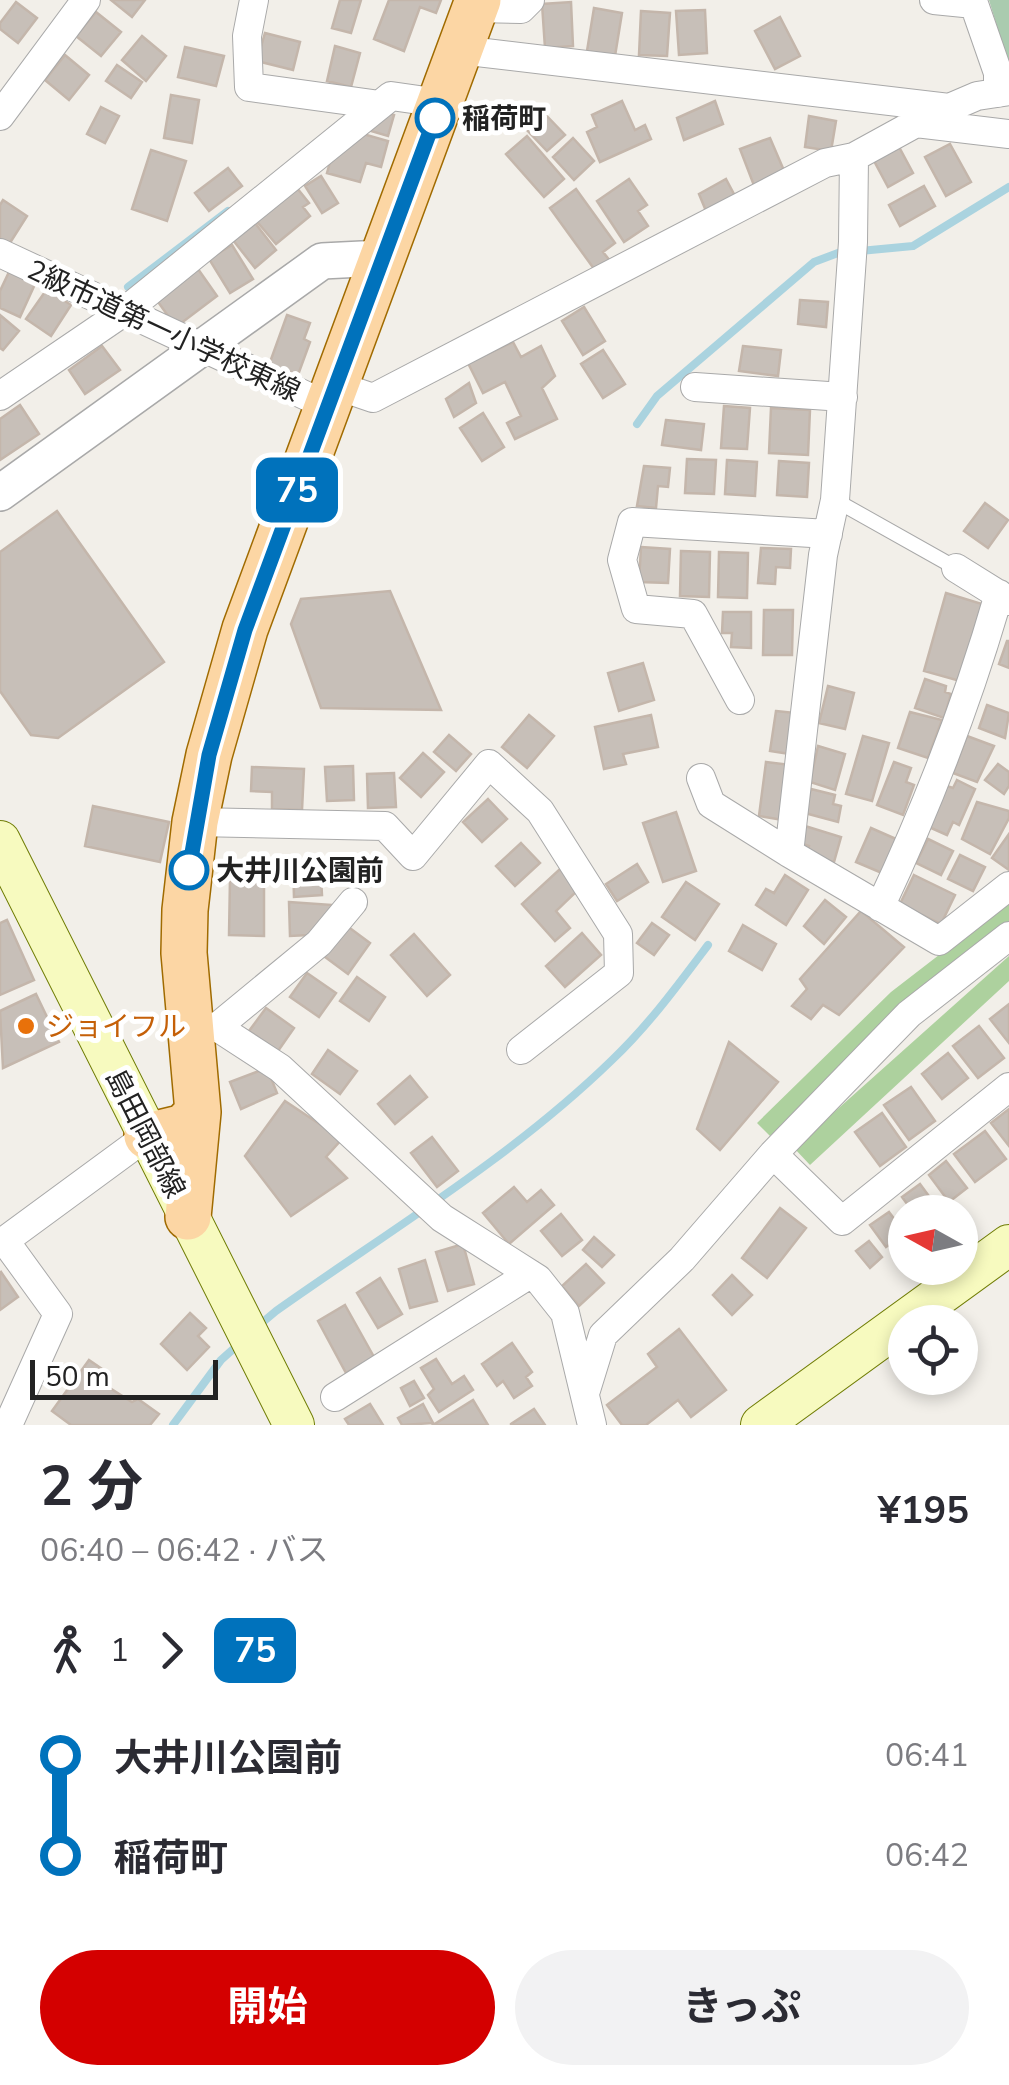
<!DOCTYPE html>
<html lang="ja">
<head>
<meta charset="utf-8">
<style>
	body { margin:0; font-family:"Nunito Sans","Noto Sans JP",sans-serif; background:#f2f2f3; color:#2b2b33; height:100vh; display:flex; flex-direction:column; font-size:38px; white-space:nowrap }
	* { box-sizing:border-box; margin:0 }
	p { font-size:32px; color:#7c7c81 }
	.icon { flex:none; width:55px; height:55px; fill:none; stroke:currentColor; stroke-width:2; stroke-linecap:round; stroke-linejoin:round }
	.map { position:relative; height:1425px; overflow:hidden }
	.sheet { display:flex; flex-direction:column; background:#fff; flex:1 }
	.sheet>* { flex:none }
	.badge { padding:0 20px; border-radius:15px; font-size:35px; line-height:65px }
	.needle { width:65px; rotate:278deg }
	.buttons { position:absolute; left:888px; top:1195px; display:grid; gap:20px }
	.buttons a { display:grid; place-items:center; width:90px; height:90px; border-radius:50%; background:#fff; box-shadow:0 5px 15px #0003; font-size:50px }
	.scale { position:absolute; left:30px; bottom:25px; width:188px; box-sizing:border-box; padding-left:10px; border:5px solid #222; border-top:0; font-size:28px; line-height:35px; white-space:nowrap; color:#222; -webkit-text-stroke:8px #fff; paint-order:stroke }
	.map>.badge { position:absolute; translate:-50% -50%; box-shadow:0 0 0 5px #fff }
	.legs { display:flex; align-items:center; gap:15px; height:110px; padding:0 40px; font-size:32px }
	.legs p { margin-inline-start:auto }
	.head { display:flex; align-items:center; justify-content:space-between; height:170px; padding:0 40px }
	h1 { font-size:55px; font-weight:700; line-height:75px }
	.primary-button { display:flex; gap:20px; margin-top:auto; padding:20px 40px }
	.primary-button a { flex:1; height:115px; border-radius:60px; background:#d40000; color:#fff; font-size:40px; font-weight:700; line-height:115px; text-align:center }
	.primary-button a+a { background:#f2f2f3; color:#2b2b33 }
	ul { padding:0 40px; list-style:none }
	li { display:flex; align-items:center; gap:35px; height:100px; font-size:38px }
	li i { display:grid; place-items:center; width:15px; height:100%; margin:0 12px; background:currentColor }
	li i::after { content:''; width:25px; height:25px; margin:-12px; border:8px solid; border-radius:50%; background:#fff }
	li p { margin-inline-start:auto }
	li:first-child i { background:linear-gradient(#0000 50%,currentColor 0) }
	li:last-child i { background:linear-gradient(currentColor 50%,#0000 0) }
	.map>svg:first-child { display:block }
</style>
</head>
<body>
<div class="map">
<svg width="1009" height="1425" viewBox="0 0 1009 1425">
	<rect width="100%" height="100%" fill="#f2efe9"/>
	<path fill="#add19e" d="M1009 901V923L904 1004 770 1136 757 1123 891 992Z
		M1009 956V981L810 1165 794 1148Z"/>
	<path fill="#aacbaf" d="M989 0H1009V66Z"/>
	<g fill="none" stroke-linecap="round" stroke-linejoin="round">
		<path stroke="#aad3df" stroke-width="8" d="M860 251 913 246 1009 187
			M128 287 228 211
			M637 424 657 396 814 262 846 250
			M257 1327 276 1311C389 1231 511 1158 611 1061 648 1026 678 985 708 945
			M173 1425 221 1360 240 1343"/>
	</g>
	<path fill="#c7bfb8" stroke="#c4b6ab" stroke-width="2.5" d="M111 0H145L132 17Z
		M340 0H361L351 33 332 28Z
		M389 0H441L436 13 420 7 404 51 374 39Z
		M16 2 37 18 18 43 0 29V23Z
		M571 2 573 46 545 48 542 4Z
		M594 8 622 13 615 56 587 51Z
		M705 10 707 53 679 55 676 11Z
		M641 11 670 13 667 56 639 55Z
		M96 12 121 32 101 56 76 36Z
		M780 17 800 56 775 69 755 31Z
		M265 33 300 42 293 70 257 61Z
		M142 36 166 56 146 81 122 60Z
		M335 46 360 53 351 87 327 81Z
		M185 47 224 56 216 86 178 77Z
		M65 55 89 75 69 100 45 80Z
		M117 65 142 82 131 98 106 81Z
		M171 95 199 100 192 143 164 138Z
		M622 101 635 130 645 125 651 139 600 162 587 132 597 127 592 115Z
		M715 101 723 124 684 140 677 118Z
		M101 107 119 116 105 143 87 134Z
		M382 111 394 115 388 136 364 129Z
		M544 113 565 135 547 151 526 129Z
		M809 116 836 121 831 151 805 147Z
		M356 132 388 141 381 167 366 163 360 182 327 173 333 151Z
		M527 136 564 179 544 197 506 154Z
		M573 138 594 161 574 180 553 157Z
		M770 138 785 173 755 188 740 149Z
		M950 144 971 182 946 196 925 157Z
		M898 145 913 173 888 187 873 159Z
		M151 150 186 161 167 221 132 209Z
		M228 168 242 186 209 211 195 193Z
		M321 176 338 203 322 213 305 186Z
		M629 179 647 205 638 211 648 226 624 242 597 201Z
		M726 179 735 196 706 211 699 194Z
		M293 183 309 203 303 207 310 216 276 244 254 218Z
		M924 186 935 206 900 226 889 205Z
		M576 189 615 243 603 252 611 262 597 273 550 208Z
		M3 200 27 216 8 246 0 241V205Z
		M251 218 276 250 255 268 229 235Z
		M232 245 253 279 230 293 209 259Z
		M198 269 217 296 176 327 156 299Z
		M9 272 35 284 20 317 0 308V291Z
		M47 289 71 305 51 336 26 319Z
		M800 300 828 302 826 327 798 324Z
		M584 307 605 341 583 355 562 321Z
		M0 315 19 331 3 350 0 348Z
		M287 315 310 323 304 339 310 342 298 375 269 365Z
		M513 342 521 357 541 346 555 376 542 388 557 419 515 439 507 423 521 416 505 382 483 393 468 363Z
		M102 346 120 370 85 394 69 370Z
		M743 346 781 350 778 376 739 371Z
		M603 350 625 384 603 398 581 364Z
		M469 383 476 403 454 417 446 399Z
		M20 405 39 434 0 460V419Z
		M724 406 750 408 747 449 721 448Z
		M771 408 810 410 808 455 769 453Z
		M483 413 504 447 482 461 460 428Z
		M666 420 704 424 701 450 662 445Z
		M687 459 716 460 714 494 685 493Z
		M727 460 757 462 755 496 725 494Z
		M779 461 809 463 807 497 777 495Z
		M644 466 670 468 668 487 658 486 656 508 637 506Z
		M985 503 1008 520 988 548 964 531Z
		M57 511 164 662 58 738 31 735 0 691V552Z
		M641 547 670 549 668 583 639 582Z
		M761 548 791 549 790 568 776 567 775 584 758 583Z
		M681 551 710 552 709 597 680 596Z
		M719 552 748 553 747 598 718 597Z
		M390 591 441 710 321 708 291 624 301 599Z
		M946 593 982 604 960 681 924 671Z
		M764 610H793L792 655H763Z
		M723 612H751V648L731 647 732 633H722Z
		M1007 641H1009V668L999 664Z
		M643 663 654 700 619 711 608 673Z
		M925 679 946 686 945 692 951 694 944 718 915 708Z
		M828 686 854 693 845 729 819 723Z
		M987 705 1009 713 1005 738 979 728Z
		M776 711 796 713 790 754 770 751Z
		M910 712 942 720 928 758 898 748Z
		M529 715 554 736 527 768 502 747Z
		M651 715 658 747 623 754 626 764 604 769 595 727Z
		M449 735 471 754 456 771 434 752Z
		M863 736 889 743 872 801 846 794Z
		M967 736 994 746 977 782 953 773Z
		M818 746 845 754 835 790 810 782Z
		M423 753 444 772 421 797 400 778Z
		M766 762 791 765 783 820 759 816Z
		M894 762 911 768 906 782 914 785 903 815 877 805Z
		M998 764 1009 772V786L1004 794 985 780Z
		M353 766 354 800 327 801 325 767Z
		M252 767 304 769 302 810 272 809V792L251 791Z
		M394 773 396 807 368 808 367 774Z
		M957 780 975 789 959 825 953 822 947 835 929 827 947 786 953 788Z
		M811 789 835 795 833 804 841 806 838 822 805 813Z
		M488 799 507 819 482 842 463 822Z
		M977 802 1009 811V818L990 854 962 839Z
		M93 806 169 822 160 862 85 846Z
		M676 812 696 871 663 882 643 823Z
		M805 826 841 837 834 862 807 854 809 846 800 843Z
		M871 828 896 839 882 873 856 862Z
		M1009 834V870L992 858Z
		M928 839 953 851 941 875 916 863Z
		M521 843 540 863 515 886 496 866Z
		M960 855 985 867 973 891 948 879Z
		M320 861 322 895 294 897 293 863Z
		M637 864 648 882 617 901 606 884Z
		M560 869 578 890 556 911 570 928 555 941 522 904Z
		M785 875 808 890 786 925 756 905 766 889 774 893Z
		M914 875 955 895 941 924 900 904Z
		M230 879H264V936L229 935Z
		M686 882 719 904 695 940 662 917Z
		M825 900 846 917 824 944 804 926Z
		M289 902 333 905 309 935 290 936Z
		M861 911 904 947 839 1015 823 1005 811 1019 792 1006 807 989 800 979Z
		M7 920 34 980 0 995V923Z
		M343 923 370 943 348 974 321 954Z
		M652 923 669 935 654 955 637 943Z
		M743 925 776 944 762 970 729 951Z
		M582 933 601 955 565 987 546 966Z
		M414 934 450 975 427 996 391 955Z
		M307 973 336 993 319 1017 290 997Z
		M357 977 385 997 369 1021 340 1001Z
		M36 994 59 1042 3 1068 0 1011Z
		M1009 1004V1043L990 1019Z
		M266 1008 294 1028 278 1051 249 1031Z
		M979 1026 1004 1058 978 1078 953 1046Z
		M729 1042 778 1082 720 1150 697 1129Z
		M328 1050 357 1071 340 1094 312 1074Z
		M948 1053 968 1078 942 1099 922 1074Z
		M267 1068 277 1093 241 1109 230 1082Z
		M410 1076 427 1097 395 1124 378 1104Z
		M911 1087 935 1121 909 1140 884 1105Z
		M285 1101 342 1139 326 1157 347 1178 291 1216 245 1156Z
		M1009 1109V1146L991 1123Z
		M882 1113 906 1147 880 1166 855 1132Z
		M985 1131 1006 1159 975 1182 954 1154Z
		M432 1137 458 1171 437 1187 411 1153Z
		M946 1161 967 1188 949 1202 929 1175Z
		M920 1184 940 1211 937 1212H913L902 1197Z
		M514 1187 527 1202 541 1190 554 1205 509 1244 483 1213Z
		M780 1208 806 1228 767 1278 742 1258Z
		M889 1212 905 1233 886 1247 870 1225Z
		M561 1214 582 1240 562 1256 541 1231Z
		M594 1237 614 1255 602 1267 583 1250Z
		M869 1241 882 1257 870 1268 856 1251Z
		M463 1244 474 1284 448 1291 436 1252Z
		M425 1260 437 1301 410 1308 399 1269Z
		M586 1264 604 1283 579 1306 562 1286Z
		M1 1272 18 1297 0 1310V1273Z
		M732 1275 752 1295 732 1315 713 1295Z
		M380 1278 402 1314 378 1328 357 1293Z
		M345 1305 374 1357 346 1373 318 1321Z
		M190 1313 206 1328 198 1336 209 1347 187 1370 161 1344Z
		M679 1329 726 1390 691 1417 678 1400 646 1425H622L607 1405 657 1367 648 1354Z
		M512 1343 532 1372 526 1377 532 1386 514 1398 503 1381 497 1386 482 1364Z
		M436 1359 452 1384 464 1376 473 1390 439 1412 428 1395 434 1389 421 1368Z
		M89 1360 108 1373 105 1385 132 1402 138 1399 159 1414 150 1425H71L52 1411Z
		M414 1381 424 1398 410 1406 401 1388Z
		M473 1400 488 1425H433Z
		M370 1404 383 1425H349L345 1419Z
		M423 1404 433 1423 402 1425 398 1418Z
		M534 1409 545 1425H511V1424Z"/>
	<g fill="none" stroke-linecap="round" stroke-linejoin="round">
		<g stroke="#a9a9a9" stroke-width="16">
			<path id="service" d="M835 500 956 568"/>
		</g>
		<g stroke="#a9a9a9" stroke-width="30">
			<path id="minor" d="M254 0 247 36 249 87 380 105
				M934 0 974 4 998 73V93
				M475 8 521 9 530 0
				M460 50 949 108 977 96 1009 91
				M0 116 86 0
				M0 253 328 406
				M335 385 373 398 825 163 854 157
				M695 387 843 397
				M0 396 125 311 391 96 440 103
				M956 568 1009 601
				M740 700 693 614 636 609 622 560 632 522 828 534
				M701 778 711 804 789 853 939 941 1009 886
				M195 822 385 826 413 856 489 764 540 811 618 934 619 973 521 1050
				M789 853 823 555 835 500 853 242 854 157 916 123 1009 134
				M880 907C928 805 968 702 999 594
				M189 1026 217 1027 280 1068 442 1218 538 1279 565 1313 592 1425
				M217 1027 319 943 353 902
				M773 1154 842 1221 1009 1087
				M5 1241 58 1314 8 1425
				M0 1244 147 1136
				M586 1390 603 1335 682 1259 773 1154 909 1014 1009 936
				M335 1397 530 1274"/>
		</g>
		<g stroke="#a9a9a9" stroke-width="38">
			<path id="tertiary" d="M0 493 322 261 382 258"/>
		</g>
		<g stroke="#707d05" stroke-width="42">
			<path id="secondary" d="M0 841 294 1425
				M761 1425 1009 1245"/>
		</g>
		<g stroke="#a06b00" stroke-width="48">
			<path id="primary" d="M147 1136 184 1127 198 1112
				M188 1217 198 1112 184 953 185 910 195 822 209 755 245 629 478 0"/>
		</g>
		<use href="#service" stroke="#fff" stroke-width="14"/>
		<use href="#minor" stroke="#fff" stroke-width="28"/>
		<use href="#tertiary" stroke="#fff" stroke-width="35"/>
		<use href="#secondary" stroke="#f7fabf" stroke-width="40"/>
		<use href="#primary" stroke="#fcd6a4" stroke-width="45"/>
	</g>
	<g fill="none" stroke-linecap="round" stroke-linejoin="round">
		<g stroke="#fff" stroke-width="22">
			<path id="line-1" d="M189 870 209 755 245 630 435 118"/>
		</g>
		<use href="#line-1" stroke="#0072bc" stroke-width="15"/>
	</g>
	<g fill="#fff" stroke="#0072bc" stroke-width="5">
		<circle cx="435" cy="118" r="18"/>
		<circle cx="189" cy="870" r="18"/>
	</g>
	<circle fill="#e8710a" stroke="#fff" stroke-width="4" cx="26" cy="1026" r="10"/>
	<g text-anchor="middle" stroke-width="10" stroke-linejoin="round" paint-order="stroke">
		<g font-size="28" font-weight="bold" fill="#222" stroke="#fff" text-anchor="start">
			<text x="462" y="128">稲荷町</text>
			<text x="216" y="880">大井川公園前</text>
		</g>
		<g font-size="28" fill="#222" stroke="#fff">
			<text transform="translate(164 330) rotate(25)" y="10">2級市道第一小学校東線</text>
			<text transform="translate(146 1133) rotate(63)" y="10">島田岡部線</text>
		</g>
		<g font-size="28" fill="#c56008" stroke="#fff" text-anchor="start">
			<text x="46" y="1036">ジョイフル</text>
		</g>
	</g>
</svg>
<div class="buttons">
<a><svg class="needle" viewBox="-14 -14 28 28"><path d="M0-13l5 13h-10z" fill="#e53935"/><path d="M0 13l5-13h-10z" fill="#7c7c81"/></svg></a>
<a><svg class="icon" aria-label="locate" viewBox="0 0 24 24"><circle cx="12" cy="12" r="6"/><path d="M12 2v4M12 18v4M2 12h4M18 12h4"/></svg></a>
</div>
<div class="scale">50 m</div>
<b class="badge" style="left:297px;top:490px;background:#0072bc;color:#fff">75</b>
</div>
<section class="sheet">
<div class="head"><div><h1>2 分</h1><p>06:40 – 06:42 · バス</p></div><b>¥195</b></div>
<div class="legs"><svg class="icon" aria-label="walk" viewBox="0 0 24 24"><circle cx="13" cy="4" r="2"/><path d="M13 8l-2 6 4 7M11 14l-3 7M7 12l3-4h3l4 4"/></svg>1<svg class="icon" aria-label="forward" viewBox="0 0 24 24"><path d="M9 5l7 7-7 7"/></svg><b class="badge" style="background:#0072bc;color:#fff">75</b></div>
<ul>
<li><i style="color:#0072bc"></i><b>大井川公園前</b><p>06:41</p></li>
<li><i style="color:#0072bc"></i><b>稲荷町</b><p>06:42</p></li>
</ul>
<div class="primary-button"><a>開始</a><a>きっぷ</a></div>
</section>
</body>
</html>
